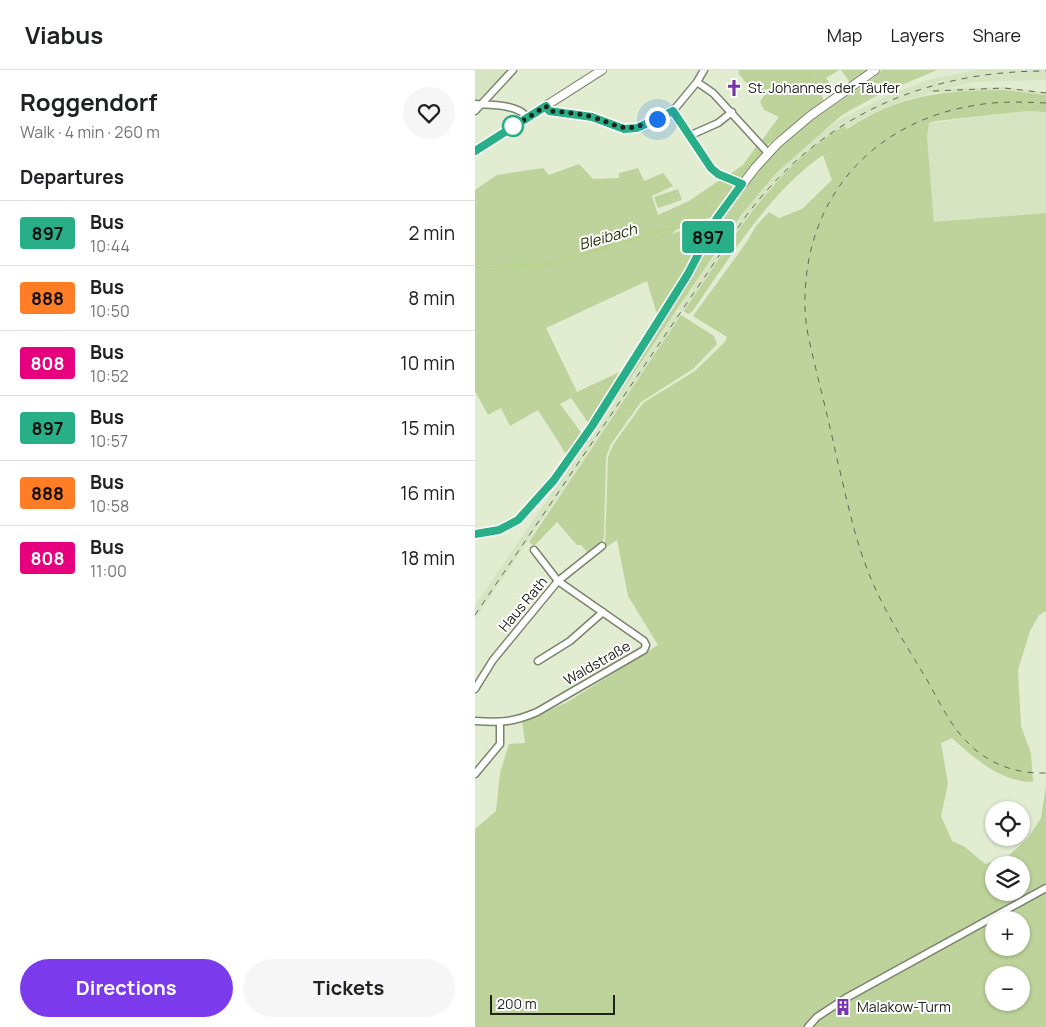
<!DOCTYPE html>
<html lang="en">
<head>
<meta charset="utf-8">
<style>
	body { margin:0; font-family:Manrope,sans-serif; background:#f6f6f6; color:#202124; height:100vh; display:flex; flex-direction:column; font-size:19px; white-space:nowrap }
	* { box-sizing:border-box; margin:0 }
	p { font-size:16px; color:#757577 }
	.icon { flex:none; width:28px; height:28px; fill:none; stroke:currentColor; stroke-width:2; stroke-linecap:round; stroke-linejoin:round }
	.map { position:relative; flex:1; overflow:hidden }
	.sheet { display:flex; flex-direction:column; background:#fff; width:475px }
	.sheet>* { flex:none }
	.badge { padding:0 10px; border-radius:4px; font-size:18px; line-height:32px }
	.controls { position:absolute; left:510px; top:731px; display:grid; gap:10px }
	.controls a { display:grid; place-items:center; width:45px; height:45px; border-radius:50%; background:#fff; box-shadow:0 1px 4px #0004; font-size:25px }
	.scale { position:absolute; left:15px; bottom:12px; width:125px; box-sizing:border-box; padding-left:5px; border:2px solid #20231a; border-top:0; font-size:14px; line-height:18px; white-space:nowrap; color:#20231a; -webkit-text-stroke:4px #fff; paint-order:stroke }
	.you { position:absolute; width:25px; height:25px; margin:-12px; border:4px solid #fff; border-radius:50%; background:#1a73e8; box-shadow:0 0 0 8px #1a73e833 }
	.map>.badge { position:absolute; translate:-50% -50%; box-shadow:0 0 0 2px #fff }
	h2 { padding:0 20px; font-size:19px; line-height:45px }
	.round { display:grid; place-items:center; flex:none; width:52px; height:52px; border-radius:26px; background:#f6f6f6 }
	.overview { display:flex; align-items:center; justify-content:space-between; height:85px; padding:0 20px }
	h1 { font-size:24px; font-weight:700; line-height:38px }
	.cta { display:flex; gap:10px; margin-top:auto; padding:10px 20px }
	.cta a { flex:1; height:58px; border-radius:30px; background:#7c3aed; color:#fff; font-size:20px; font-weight:700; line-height:58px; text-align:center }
	.cta a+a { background:#f6f6f6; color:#202124 }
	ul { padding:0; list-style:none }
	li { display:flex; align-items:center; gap:15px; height:65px; padding:0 20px; border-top:1px solid #e0e0e0 }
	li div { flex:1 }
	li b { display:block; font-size:19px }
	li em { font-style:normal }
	li .badge { min-width:55px; font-weight:700; text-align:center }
	header { display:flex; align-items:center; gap:30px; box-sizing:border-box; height:70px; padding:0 25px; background:#fff; border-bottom:1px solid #e0e0e0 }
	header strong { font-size:24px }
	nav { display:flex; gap:28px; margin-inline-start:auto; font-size:18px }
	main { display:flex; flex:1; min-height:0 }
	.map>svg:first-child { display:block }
</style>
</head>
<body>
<header>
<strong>Viabus</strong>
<nav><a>Map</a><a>Layers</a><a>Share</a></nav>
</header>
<main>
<section class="sheet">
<div class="overview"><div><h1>Roggendorf</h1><p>Walk · 4 min · 260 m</p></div><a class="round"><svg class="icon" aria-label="heart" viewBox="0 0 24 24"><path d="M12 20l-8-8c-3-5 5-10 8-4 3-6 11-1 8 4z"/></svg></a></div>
<h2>Departures</h2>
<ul>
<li><span class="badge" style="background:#28af87;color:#111">897</span><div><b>Bus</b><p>10:44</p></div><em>2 min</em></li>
<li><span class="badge" style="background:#ff7d24;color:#111">888</span><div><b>Bus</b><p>10:50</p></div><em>8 min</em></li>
<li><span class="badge" style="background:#e6007e;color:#fff">808</span><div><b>Bus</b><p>10:52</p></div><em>10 min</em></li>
<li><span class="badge" style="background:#28af87;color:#111">897</span><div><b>Bus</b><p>10:57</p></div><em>15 min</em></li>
<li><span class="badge" style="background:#ff7d24;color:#111">888</span><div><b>Bus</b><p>10:58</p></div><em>16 min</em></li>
<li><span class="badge" style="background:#e6007e;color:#fff">808</span><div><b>Bus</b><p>11:00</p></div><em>18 min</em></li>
</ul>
<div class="cta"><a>Directions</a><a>Tickets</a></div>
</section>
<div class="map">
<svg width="571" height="957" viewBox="0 0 571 957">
	<rect width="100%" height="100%" fill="#e1ecd1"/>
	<path fill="#d6e4c2" d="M0 0H36L9 30 0 32Z
		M501 0H571V10L500 12 473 18 532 17 571 22V25L499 21 456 23 431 30 389 48 340 76 305 107 289 127 211 238 208 242 203 239 283 122 316 87 336 71 364 50 413 25 456 9Z
		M553 41 571 42V143L459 153 452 68 454 53Z
		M201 242 206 245 204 249 0 549V535Z"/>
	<path fill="#bdd39b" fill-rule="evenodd" d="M265 0H364L351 8 357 17 346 25 350 32 292 75 287 70 304 47 289 40 285 32 290 24 278 12 273 15 263 3Z
		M366 0H396L377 15Z
		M407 0H462L403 25 367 45 301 103 267 144 139 332 137 330 224 193 253 137 278 106 313 70 336 51 397 9Z
		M529 20 571 25V42L553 41 460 51 454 53 452 67 459 152 571 143V541L564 545 555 561 543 600 546 656 556 683 558 712C525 711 501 690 477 668L466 673 473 714 466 746 477 771 490 777 510 794 531 788 553 768 566 748 571 716V816L528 846 541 840 571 819V957H0V759L21 741 25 703 34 674 50 673 47 651 91 633 183 575 153 526 142 470 130 478 133 387 138 375 168 333 220 301 250 272 252 267 218 246 271 173 281 156 294 142 304 148 327 139 357 110 348 85C295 121 253 190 217 242L213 244 209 241C255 175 297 97 369 56L372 59C427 24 465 21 529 20ZM519 795H546V822H519ZM519 850H546V878H519ZM519 905H546V932H519Z
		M283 74 290 83 268 109 252 106 268 95Z
		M104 94 118 109 144 108V103L163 98 169 111 188 103 198 116 177 126 183 145 214 131 248 108 259 118 242 145 201 160 197 164 241 148 183 248 172 211 71 258 102 322 151 299 115 355 96 328 85 334 108 365 93 387 63 340 35 356 26 338 13 345 0 321V120L22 105 68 98 74 105Z
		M203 119 207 130 183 138 179 127Z
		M206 245 239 266 242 274 218 299 166 332 136 374 131 387 129 468 126 475 114 484 106 475H102L82 452 59 476 54 472Z"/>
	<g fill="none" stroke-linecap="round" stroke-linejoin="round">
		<path stroke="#b4d67b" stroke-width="1" d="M290 77C310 53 325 29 336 0
			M263 107 287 80
			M0 198 68 196 173 165 196 158 218 145 226 140 236 122 255 113"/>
		<g stroke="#7b856d" stroke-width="9">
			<path id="minor" d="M222 12 229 0
				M0 34C15 35 42 34 52 47
				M71 35 74 41 117 47 149 59 162 58 198 41 222 12 238 23 293 83
				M0 41 38 0
				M198 41 236 98 243 104 267 114
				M216 65 243 53 257 42
				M63 591 95 571 128 542
				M0 619 18 590 83 511 127 476
				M0 651C26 653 39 652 62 642L169 580 171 575 169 571 83 511 59 480
				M0 704 25 674V653
				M333 957 342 947 371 928 571 818"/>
		</g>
		<g stroke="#7b856d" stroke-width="10">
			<path id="major" d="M0 81 127 0
				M0 464 24 460 43 450 79 410 117 356 213 205 242 148 280 98 302 74 335 46 400 0"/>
		</g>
		<use href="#minor" stroke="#fff" stroke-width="6"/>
		<use href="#major" stroke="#fff" stroke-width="8"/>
		<path stroke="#616758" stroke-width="1" stroke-dasharray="6 6" stroke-linecap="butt" d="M458 21 529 18 571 23
			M571 33C548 32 525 31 502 35 397 51 328 129 330 236 330 259 337 281 342 304 349 332 356 361 362 389 371 425 378 462 391 496 406 537 430 573 452 610 464 631 475 655 492 672 513 694 541 704 571 703
			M0 545 271 146C345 47 448 1 571 1"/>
	</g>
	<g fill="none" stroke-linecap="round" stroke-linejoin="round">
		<g stroke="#fff" stroke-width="11">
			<path id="line" d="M0 81 71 36 74 41 117 47 149 59 162 58 198 41 236 98 243 104 267 114 242 148 213 204 117 356 79 410 43 450 24 460 0 464"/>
		</g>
		<use href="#line" stroke="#28af87" stroke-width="8"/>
		<path stroke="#20231a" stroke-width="5" stroke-dasharray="0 9" d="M38 56 36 58 71 36 74 41C88 42 103 43 117 47 149 57 148 64 182 49"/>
	</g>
	<defs>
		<g id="church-bare" transform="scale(1.35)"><path d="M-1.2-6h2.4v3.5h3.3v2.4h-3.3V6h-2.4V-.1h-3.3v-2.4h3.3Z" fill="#7936aa" stroke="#fff" stroke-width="2.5" paint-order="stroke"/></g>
		<g id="building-bare" transform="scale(1.35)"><path d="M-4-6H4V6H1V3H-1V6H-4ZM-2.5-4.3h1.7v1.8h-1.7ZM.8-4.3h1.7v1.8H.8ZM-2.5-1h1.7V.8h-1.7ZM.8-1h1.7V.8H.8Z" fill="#7936aa" stroke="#fff" stroke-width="2.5" paint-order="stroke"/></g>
	</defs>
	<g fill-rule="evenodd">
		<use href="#church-bare" x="259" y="18"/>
		<use href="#building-bare" x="368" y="937"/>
	</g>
	<circle fill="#fff" stroke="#28af87" stroke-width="2.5" cx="38" cy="56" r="10"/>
	<g text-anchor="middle" stroke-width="4" stroke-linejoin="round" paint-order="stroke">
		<g font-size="14" fill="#20231a" stroke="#fff" text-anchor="start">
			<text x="273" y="23">St. Johannes der Täufer</text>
			<text x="382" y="942">Malakow-Turm</text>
		</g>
		<g font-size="14" fill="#20231a" stroke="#fff">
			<text transform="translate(48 534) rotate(-50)" y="5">Haus Rath</text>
			<text transform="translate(122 593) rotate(-30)" y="5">Waldstraße</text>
		</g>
		<g font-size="15" font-style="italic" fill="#25320c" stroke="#fff">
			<text transform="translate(133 167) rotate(-16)" y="5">Bleibach</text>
		</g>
	</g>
</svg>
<div class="controls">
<a><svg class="icon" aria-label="locate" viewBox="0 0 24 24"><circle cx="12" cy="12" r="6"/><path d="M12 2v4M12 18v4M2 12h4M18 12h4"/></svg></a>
<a><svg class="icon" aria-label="layers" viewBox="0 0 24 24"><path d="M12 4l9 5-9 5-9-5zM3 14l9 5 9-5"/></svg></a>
<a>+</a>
<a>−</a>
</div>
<div class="scale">200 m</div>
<div class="you" style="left:182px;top:49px"></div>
<b class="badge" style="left:233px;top:167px;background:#28af87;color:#111">897</b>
</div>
</main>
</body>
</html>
